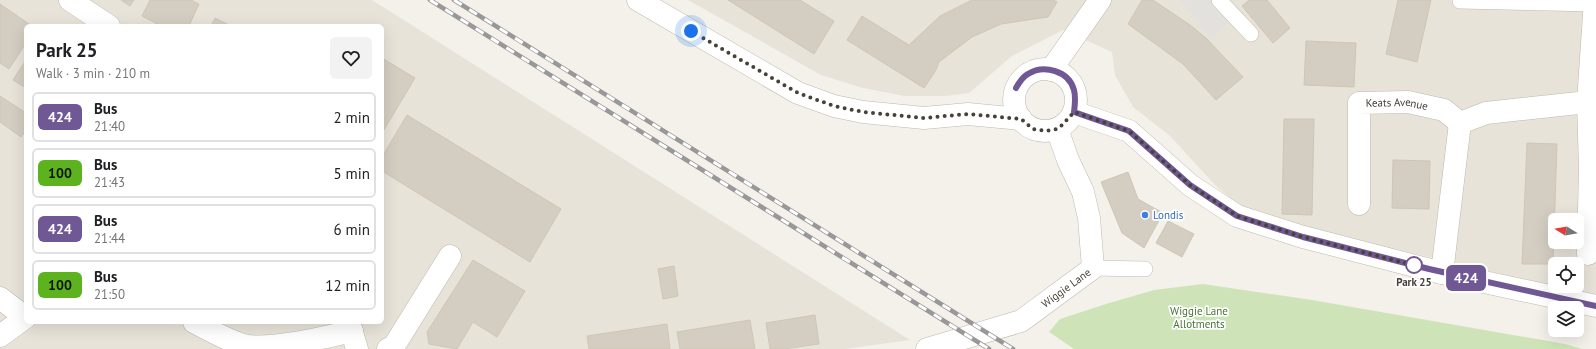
<!DOCTYPE html>
<html lang="en">
<head>
<meta charset="utf-8">
<style>
	body { margin:0; font-family:"PT Sans",sans-serif; background:#f2f2f2; color:#202124; height:100vh; display:flex; flex-direction:column; font-size:15px; white-space:nowrap }
	* { box-sizing:border-box; margin:0 }
	p { font-size:13px; color:#757577 }
	.icon { flex:none; width:22px; height:22px; fill:none; stroke:currentColor; stroke-width:2; stroke-linecap:round; stroke-linejoin:round }
	.map { position:relative; flex:1; overflow:hidden }
	.sheet { position:absolute; left:24px; top:24px; width:360px; height:300px; display:flex; flex-direction:column; background:#fff; border-radius:6px; box-shadow:0 4px 16px #0002 }
	.sheet>* { flex:none }
	.badge { padding:0 8px; border-radius:6px; font-size:14px; line-height:26px }
	.needle { width:26px; rotate:281deg }
	.buttons { position:absolute; left:1548px; top:213px; display:grid; gap:8px }
	.buttons a { display:grid; place-items:center; width:36px; height:36px; border-radius:6px; background:#fff; box-shadow:0 4px 16px #0002; font-size:20px }
	.you { position:absolute; width:20px; height:20px; margin:-10px; border:3px solid #fff; border-radius:50%; background:#1a73e8; box-shadow:0 0 0 6px #1a73e833 }
	.map>.badge { position:absolute; translate:-50% -50%; box-shadow:0 0 0 2px #fff }
	.round { display:grid; place-items:center; flex:none; width:42px; height:42px; border-radius:6px; background:#f2f2f2 }
	.headline { display:flex; align-items:center; justify-content:space-between; height:68px; padding:0 12px }
	h1 { font-size:19px; font-weight:600; line-height:30px }
	ul { padding:0; list-style:none }
	li { display:flex; align-items:center; gap:12px; height:50px; margin:0 8px 6px; padding:0 4px; border:2px solid #e0e0e0; border-radius:6px }
	li div { flex:1 }
	li b { display:block; font-size:15px }
	li em { font-style:normal }
	li .badge { min-width:44px; font-weight:700; text-align:center }
	.map>svg:first-child { display:block }
</style>
</head>
<body>
<div class="map">
<svg width="1596" height="349" viewBox="0 0 1596 349">
	<rect width="100%" height="100%" fill="#f4f1eb"/>
	<path fill="#e7e3d9" fill-rule="evenodd" d="M0 0H372L910 340 845 349H0ZM26 26H382V322H26Z
		M688 0H1596V296L1322 232 1242 208 1215 185 1170 136 1133 107 1115 75 1112 52 1063 30 1012 56 969 93 945 96H905L863 88 821 75ZM1555 220H1577V242H1555ZM1555 264H1577V286H1555Z"/>
	<path fill="#cee4b8" d="M1203 284 1312 300 1565 344 1582 349H1074L1049 332 1060 319 1106 304 1154 290Z"/>
	<path fill="#e3e1de" d="M1180 0H1230L1241 11 1211 39Z"/>
	<path fill="#d4cdc1" stroke="#cec6b5" d="M121 0H134L130 6Z
		M150 0H191L199 4 189 26H161L142 16Z
		M728 0H800L834 21 814 54Z
		M972 0H1053L1057 2 1048 17 1001 24 972 37 939 62 936 70 924 88 847 40 862 16 909 45 940 16Z
		M1142 0H1153L1190 25 1206 38 1243 77 1216 100 1183 64 1128 24Z
		M1249 0H1267L1290 28 1273 43 1242 6Z
		M1398 0H1431L1417 62 1386 54Z
		M0 4 32 26H26V43L9 69 0 63Z
		M215 18 231 26H211Z
		M1306 41 1356 43 1354 87 1304 85Z
		M382 58 415 78 382 133Z
		M26 60V88L13 80Z
		M0 96 26 113V130L21 137 0 122Z
		M407 115 561 209 530 262 382 171V157Z
		M1284 119H1314L1312 215 1282 214Z
		M1527 143 1557 144 1553 264H1522Z
		M1393 160 1430 161 1429 209 1392 208Z
		M1128 172 1138 199 1163 213 1144 248 1122 233 1101 182Z
		M1168 221 1194 234 1182 257 1156 243Z
		M473 260 525 291 497 337 473 322 457 349 429 344 427 332Z
		M674 266 678 296 663 299 658 269Z
		M815 315 819 344 784 349H770L766 323Z
		M750 320 755 349H680L677 332Z
		M667 324 670 349H589L587 336Z"/>
	<g fill="none" stroke-linecap="round" stroke-linejoin="round">
		<g stroke="#beb9ae" stroke-width="16">
			<path id="service" d="M1219 0 1251 34
				M1460 1 1595 4
				M1093 268 1145 269"/>
		</g>
		<g stroke="#beb9ae" stroke-width="23">
			<g id="minor">
				<path d="M638 0 798 93 834 106 863 112 924 118 968 114 1021 119"/>
				<circle cx="1045" cy="100" r="31"/>
				<path d="M1051 70 1100 0"/>
				<path d="M1588 102 1590 169 1588 254"/>
				<path d="M1074 112 1129 131 1190 185 1237 216 1303 237 1442 273 1596 306"/>
				<path id="s1" d="M1359 204V103L1408 102 1444 110 1460 123"/>
				<path d="M1442 273 1460 123 1486 113 1588 102 1595 0"/>
				<path d="M0 298 25 317"/>
				<path d="M194 322C211 331 228 341 247 346 277 349 322 338 352 331"/>
				<path d="M0 336 26 317"/>
				<path d="M388 349 394 346 450 256"/>
				<path id="s2" d="M927 349 1021 321 1093 268 1089 218 1083 192 1068 160 1057 129"/>
			</g>
		</g>
		<g stroke="#beb9ae" stroke-width="23">
			<path id="tertiary" d="M70 0 109 26
				M349 322 357 349"/>
		</g>
		<use href="#service" stroke="#fff" stroke-width="15"/>
		<use href="#minor" stroke="#fff" stroke-width="22"/>
		<use href="#tertiary" stroke="#fff" stroke-width="22"/>
		<g stroke="#989898" stroke-width="4.5">
			<path id="rail" d="M430 0 989 349
				M454 0 1013 349"/>
		</g>
		<use href="#rail" stroke="#fff" stroke-width="3" stroke-dasharray="9" stroke-linecap="butt"/>
	</g>
	<g fill="none" stroke-linecap="round" stroke-linejoin="round">
		<g stroke="#fff" stroke-width="9">
			<path id="line" d="M1016 88C1019 83 1022 77 1028 74 1044 64 1069 71 1074 90 1076 98 1075 104 1074 112L1129 131 1190 185 1237 216 1303 237 1429 269 1596 306"/>
		</g>
		<use href="#line" stroke="#705894" stroke-width="6"/>
		<path stroke="#474239" stroke-width="4" stroke-dasharray="0 7.2" d="M691 31 798 93 834 106 863 112 924 118 968 114 1021 119 1033 129 1046 131 1057 129 1062 125 1074 112 1129 131 1190 185 1237 216 1303 237 1417 266 1414 265"/>
	</g>
	<circle fill="#3f7fe0" stroke="#fff" stroke-width="1.5" cx="1145" cy="215" r="4"/>
	<circle fill="#fff" stroke="#705894" stroke-width="2" cx="1414" cy="265" r="8"/>
	<g text-anchor="middle" stroke-width="3.5" stroke-linejoin="round" paint-order="stroke">
		<g font-size="11" fill="#474239" stroke="#fff">
			<text dy="4" stroke="none"><textPath href="#s1" startOffset="139">Keats Avenue</textPath></text>
			<text dy="4" stroke="none"><textPath href="#s2" startOffset="154">Wiggie Lane</textPath></text>
		</g>
		<g font-size="11" fill="#366cbe" stroke="#fff" text-anchor="start">
			<text x="1153" y="219">Londis</text>
		</g>
		<g font-size="11" font-weight="bold" fill="#474239" stroke="#fff">
			<text x="1414" y="286">Park 25</text>
		</g>
		<g font-size="11" fill="#487431" stroke="#fff">
			<text x="1199" y="315">Wiggie Lane<tspan x="1199" dy="13">Allotments</tspan></text>
		</g>
	</g>
</svg>
<div class="buttons">
<a><svg class="needle" viewBox="-14 -14 28 28"><path d="M0-13l5 13h-10z" fill="#e53935"/><path d="M0 13l5-13h-10z" fill="#757577"/></svg></a>
<a><svg class="icon" aria-label="locate" viewBox="0 0 24 24"><circle cx="12" cy="12" r="6"/><path d="M12 2v4M12 18v4M2 12h4M18 12h4"/></svg></a>
<a><svg class="icon" aria-label="layers" viewBox="0 0 24 24"><path d="M12 4l9 5-9 5-9-5zM3 14l9 5 9-5"/></svg></a>
</div>
<div class="you" style="left:691px;top:31px"></div>
<b class="badge" style="left:1466px;top:278px;background:#705894;color:#fff">424</b>
<section class="sheet">
<div class="headline"><div><h1>Park 25</h1><p>Walk · 3 min · 210 m</p></div><a class="round"><svg class="icon" aria-label="heart" viewBox="0 0 24 24"><path d="M12 20l-8-8c-3-5 5-10 8-4 3-6 11-1 8 4z"/></svg></a></div>
<ul>
<li><span class="badge" style="background:#705894;color:#fff">424</span><div><b>Bus</b><p>21:40</p></div><em>2 min</em></li>
<li><span class="badge" style="background:#5cb31e;color:#111">100</span><div><b>Bus</b><p>21:43</p></div><em>5 min</em></li>
<li><span class="badge" style="background:#705894;color:#fff">424</span><div><b>Bus</b><p>21:44</p></div><em>6 min</em></li>
<li><span class="badge" style="background:#5cb31e;color:#111">100</span><div><b>Bus</b><p>21:50</p></div><em>12 min</em></li>
</ul>
</section>
</div>
</body>
</html>
